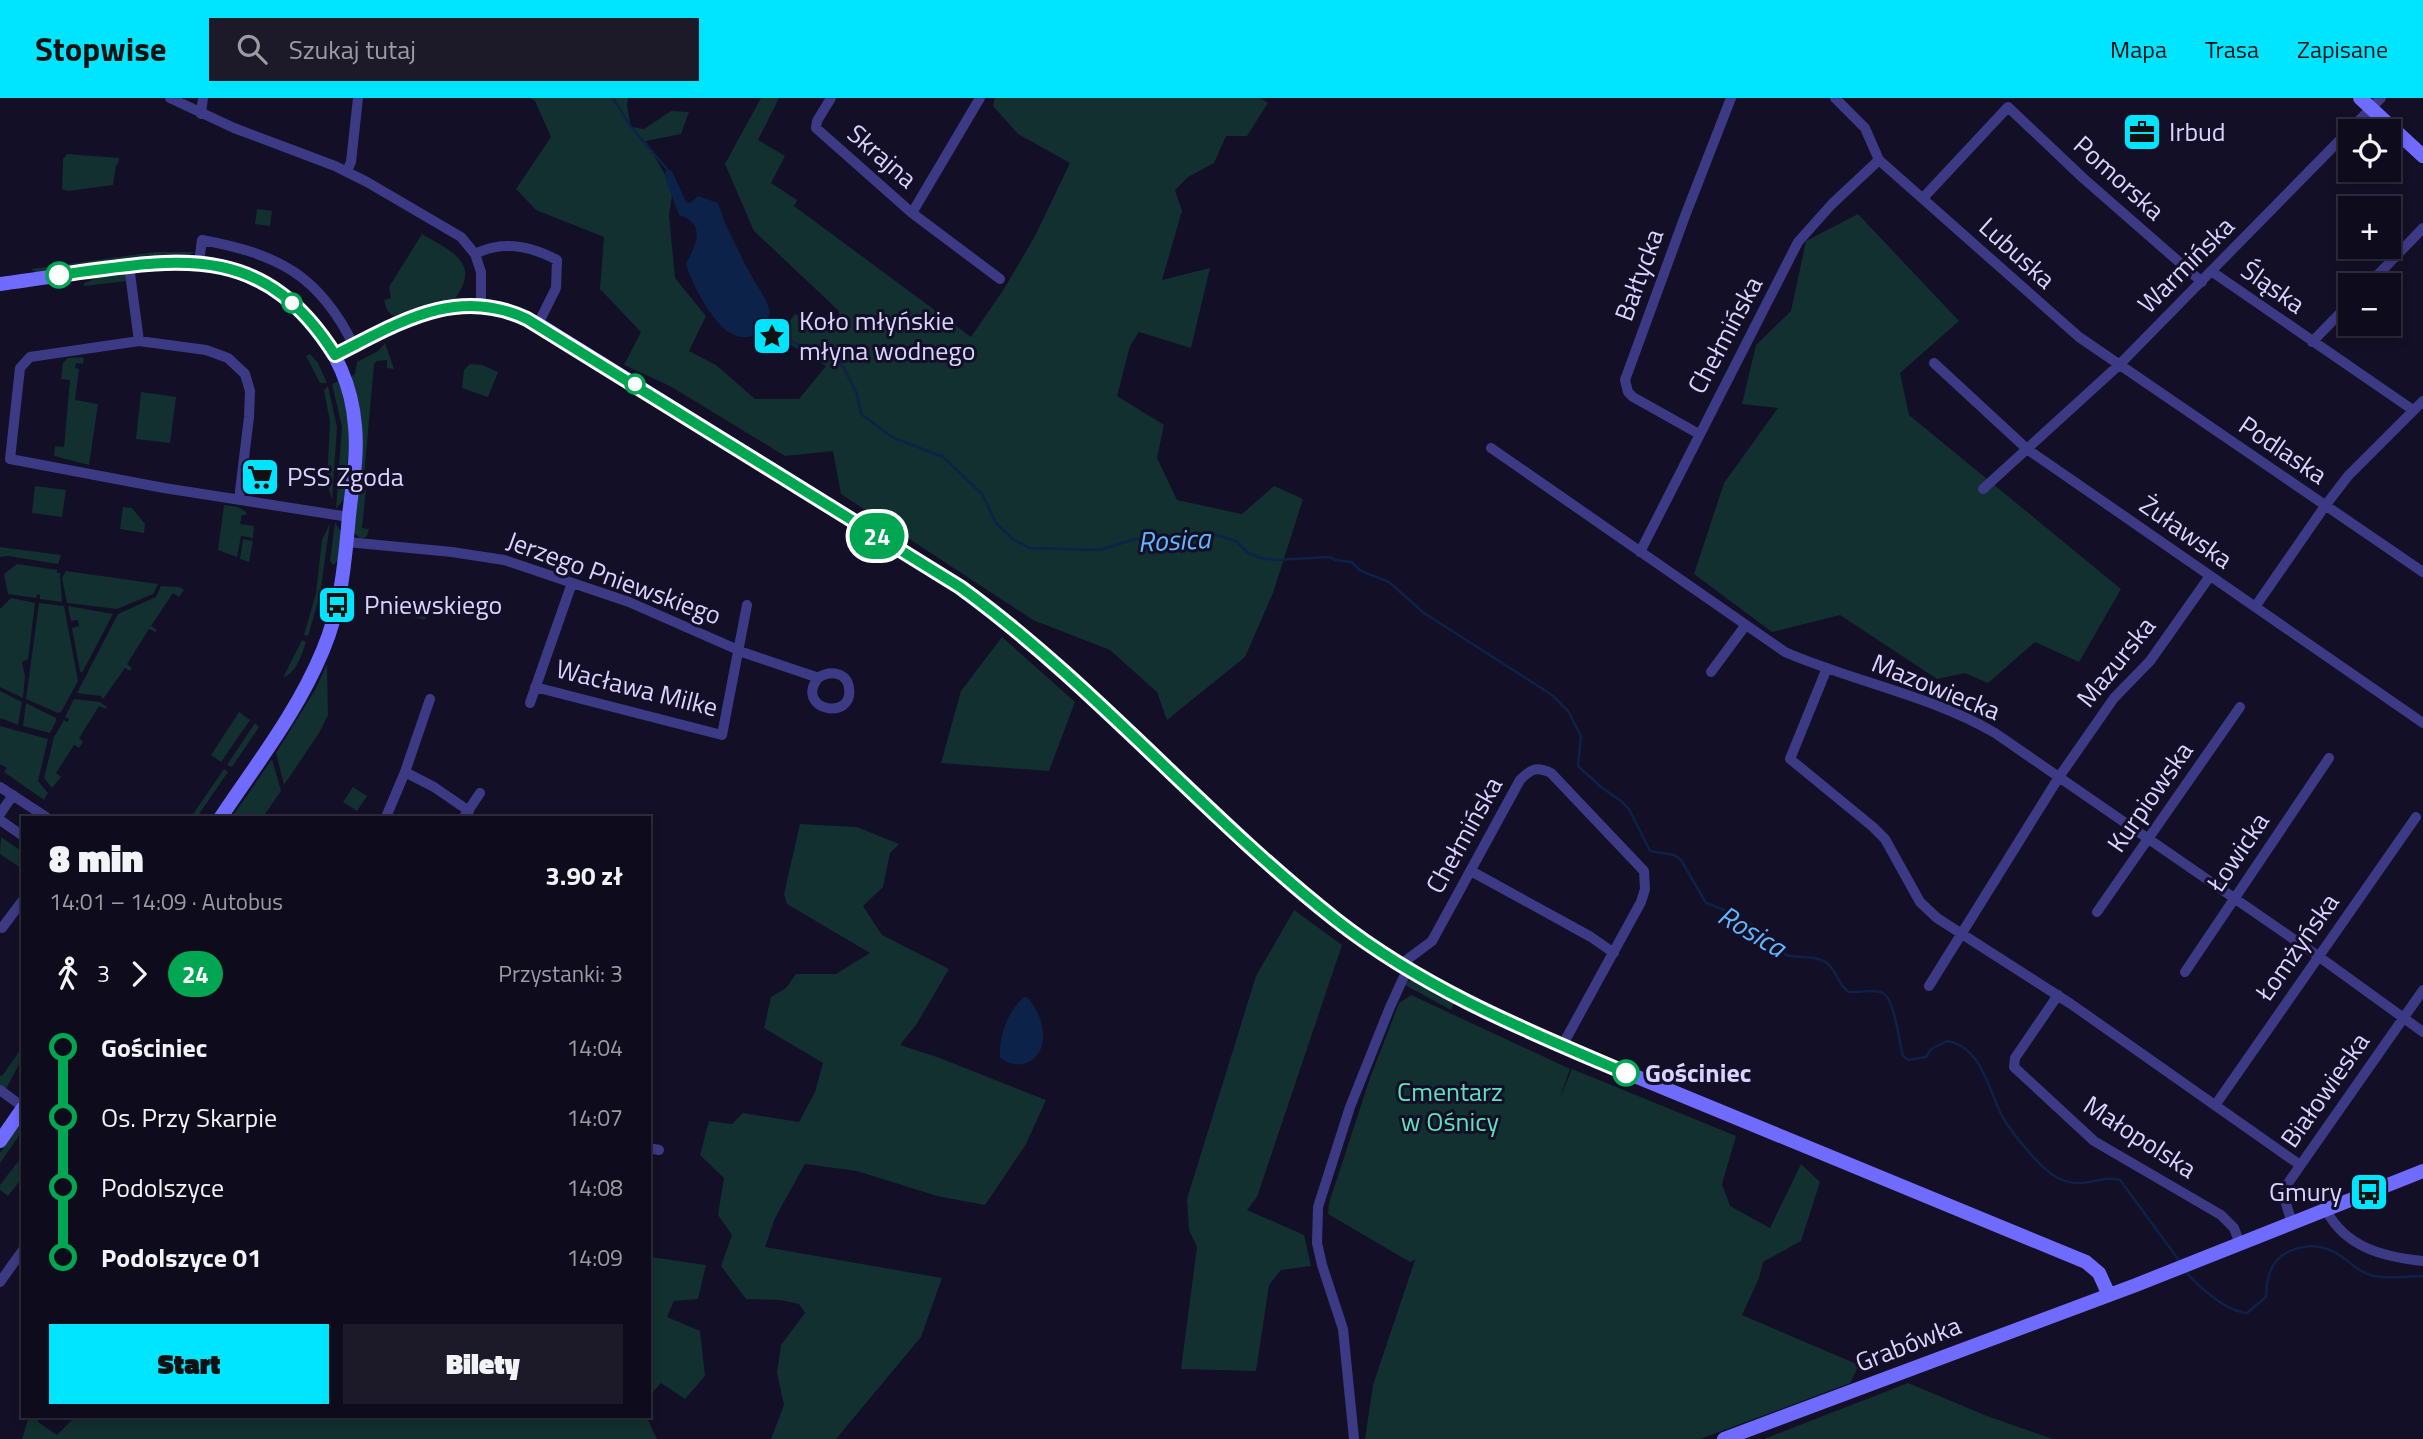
<!DOCTYPE html>
<html lang="pl">
<head>
<meta charset="utf-8">
<style>
	body { margin:0; font-family:"Titillium Web",sans-serif; background:#1c1929; color:#f1f3f6; height:100vh; display:flex; flex-direction:column; font-size:26px; white-space:nowrap }
	* { box-sizing:border-box; margin:0 }
	p { font-size:23px; color:#9b9ba3 }
	.icon { flex:none; width:38px; height:38px; fill:none; stroke:currentColor; stroke-width:2; stroke-linecap:round; stroke-linejoin:round }
	.map { position:relative; flex:1; overflow:hidden }
	.panel { position:absolute; left:21px; top:718px; width:630px; height:602px; display:flex; flex-direction:column; background:#0e0b1c; border-radius:0px; box-shadow:0 4px 10px #0003,0 0 0 2px #2e2b3b }
	.panel>* { flex:none }
	.badge { padding:0 14px; border-radius:23px; font-size:24px; line-height:46px }
	.tools { position:absolute; left:2338px; top:21px; display:grid; gap:14px }
	.tools a { display:grid; place-items:center; width:63px; height:63px; border-radius:0px; background:#0e0b1c; box-shadow:0 4px 10px #0003,0 0 0 2px #2e2b3b; font-size:35px }
	.map>.badge { position:absolute; translate:-50% -50%; box-shadow:0 0 0 4px #fff }
	.legs { display:flex; align-items:center; gap:10px; height:77px; padding:0 28px; font-size:23px }
	.legs p { margin-inline-start:auto }
	.headline { display:flex; align-items:center; justify-content:space-between; height:119px; padding:0 28px }
	h1 { font-size:38px; font-weight:800; line-height:52px }
	.primary-button { display:flex; gap:14px; margin-top:auto; padding:14px 28px }
	.primary-button a { flex:1; height:80px; border-radius:0px; background:#00e5ff; color:#111; font-size:28px; font-weight:800; line-height:80px; text-align:center }
	.primary-button a+a { background:#1c1929; color:#f1f3f6 }
	ul { padding:0 28px; list-style:none }
	li { display:flex; align-items:center; gap:24px; height:70px; font-size:26px }
	li i { display:grid; place-items:center; width:10px; height:100%; margin:0 9px; background:currentColor }
	li i::after { content:''; width:18px; height:18px; margin:-9px; border:5px solid; border-radius:50%; background:#0e0b1c }
	li p { margin-inline-start:auto }
	li:first-child i { background:linear-gradient(#0000 50%,currentColor 0) }
	li:last-child i { background:linear-gradient(currentColor 50%,#0000 0) }
	header { display:flex; align-items:center; gap:42px; box-sizing:border-box; height:98px; padding:0 35px; background:#00e5ff; color:#111 }
	header strong { font-size:33px }
	nav { display:flex; gap:38px; margin-inline-start:auto; font-size:24px }
	.search { width:490px; height:63px; background:#1c1929; display:flex; align-items:center; gap:18px; box-sizing:border-box; padding:0 24px; border-radius:0px; color:#9b9ba3; font-size:26px }
	.map>svg:first-child { display:block }
</style>
</head>
<body>
<header>
<strong>Stopwise</strong>
<div class="search"><svg class="icon" aria-label="search" viewBox="0 0 24 24"><circle cx="10" cy="10" r="6"/><path d="M15 15l6 6"/></svg>Szukaj tutaj</div>
<nav><a>Mapa</a><a>Trasa</a><a>Zapisane</a></nav>
</header>
<div class="map">
<svg width="2423" height="1341" viewBox="0 0 2423 1341">
	<rect width="100%" height="100%" fill="#130f26"/>
	<path fill="#12302f" d="M530 0H628L627 8 631 29 644 31 671 13 689 14 681 36 646 43 673 91 669 117 675 180 706 218 689 253 716 267 755 301H799L826 268 778 239 795 216 840 234 839 213 754 133 725 66 761 0H779L758 42 785 58 771 85 797 102 794 108 971 239 1004 191 1035 138 1070 65 1018 36 993 8 995 0H1260L1268 5 1247 38H1226L1214 65 1188 79 1175 92 1182 113 1162 182 1210 170 1191 250 1139 234 1130 248 1117 298 1164 327 1157 360 1177 402 1242 416 1274 388 1303 401 1273 495 1245 559 1167 622 1157 594 1110 552 1033 522 841 396 833 353 785 358 670 288 624 267 641 234 600 191 604 139 536 112 516 91 551 39 535 3Z
		M67 56 119 60 118 66 116 67 113 87 68 93 62 91 63 61Z
		M257 111 272 113 270 128 255 126Z
		M1858 116 1959 223 1900 275 1909 317 2121 491 2079 564 2035 544 1988 585 1965 575 1937 581 1840 517 1772 534 1694 476 1724 385 1778 310 1742 306 1756 247 1791 213 1806 143Z
		M422 136C450 153 482 164 455 201L437 203 421 208 398 219C388 217 386 211 384 202L391 200 389 189Z
		M155 154H195L187 158 37 175 31 171Z
		M122 175 125 177 127 183 84 188V185L105 177Z
		M385 245 394 271 387 270V262L377 263 374 266 363 390 366 391 362 430 369 431 367 438 361 441 354 435 361 325 351 279 355 276 357 264 378 253Z
		M310 256 318 265 327 285H320L306 258Z
		M82 259 84 261 83 266 76 265 75 270 79 271 75 302 98 306 89 367 54 358 55 348 64 349 70 282 61 281 63 265 68 260Z
		M470 266 482 267 498 274 488 299 462 290 464 272Z
		M339 283 349 323V346L344 401 336 411 342 329 332 286Z
		M328 288 337 329 332 402 327 384 330 324 324 292Z
		M141 294 176 299 170 345 136 341Z
		M35 388 66 392 62 419 32 415Z
		M224 407 238 409 246 414V417H242L240 426 254 428 253 440 241 438 237 459 218 452Z
		M123 409 132 410 145 426 144 435 120 431Z
		M335 424 341 434 338 463 333 467 330 463Z
		M330 425 320 497 308 538 304 537 316 495 322 442Z
		M243 441 253 443 249 464 240 461Z
		M0 449 61 457 58 466 8 458 0 459Z
		M17 466 57 472V475H60L62 504 40 501V497L37 496 36 500 8 496 4 476Z
		M66 473 158 486 153 496 117 511 67 505 62 480Z
		M161 488 179 489 184 492 179 499 173 495 151 528 157 532 156 534 149 531 127 566 132 570 130 573 125 570 103 601 101 598 77 595 118 516 156 499Z
		M11 500 35 505 28 561 22 564 25 578 23 600 0 589V511Z
		M413 502 432 504 425 522 412 518Z
		M39 505 64 508 78 583 61 614 58 615 26 601Z
		M68 508 113 516 82 575 80 573 72 530 79 528 78 522 71 523Z
		M1002 539 1075 604 1049 673 941 665 961 593Z
		M302 542 306 544C301 558 297 574 283 580Z
		M327 566 328 617 319 635 284 687 276 655 315 592Z
		M0 593 22 604 18 627 1 620 0 622Z
		M74 601 100 604 107 609 106 611 99 608 79 640 83 644 79 650 74 647 56 675 61 679 52 690 44 680 54 639 64 622 67 624 69 621 65 619Z
		M26 605 56 620V623L50 635 23 628Z
		M239 614 250 622 221 664 211 657Z
		M255 625 259 629 232 669 227 667Z
		M0 628 48 641 38 683 48 695 44 702 4 674 7 670 0 666Z
		M272 661 281 693 263 719H232Z
		M224 671 228 674 197 719H191Z
		M353 689 367 698 357 713 343 704Z
		M800 726 857 729 899 746 890 755 883 789 863 808 882 837 949 871 916 927 900 947 937 959 1046 1002 1026 1046 985 1107 937 1098 857 1073 805 1066 775 1120 765 1149 942 1180 921 1239 836 1341H771L784 1307 777 1275 781 1247 805 1215 799 1206 780 1202 746 1201 721 1168 732 1137 718 1117 724 1080 700 1057 709 1023 732 1026 743 1015 799 1024 815 994 823 965 764 930 771 899 786 890 796 876H836L870 855 787 806 784 796Z
		M1 739 23 754 21 770 0 756Z
		M1294 812 1342 847 1257 1099 1247 1112 1304 1137 1311 1168 1281 1172 1269 1187 1256 1273 1181 1271 1197 1149 1189 1132 1187 1101 1256 878Z
		M1414 882 1454 905 1451 912 1405 887 1408 883Z
		M1411 897 1570 971 1559 1002 1572 971 1736 1038 1722 1086 1730 1108 1770 1130 1801 1066 1820 1084 1801 1143 1763 1164 1759 1180 1742 1217 1859 1267 1850 1285 1700 1341H1365L1373 1287 1415 1162 1410 1164 1328 1116 1329 1105 1370 980 1399 905Z
		M23 948V959L6 991 0 987V977L2 978Z
		M23 1023V1032L0 1065V1055Z
		M23 1057V1079L8 1098 0 1092V1087Z
		M651 1159 706 1167 698 1201 674 1203 667 1219 700 1233 705 1278 685 1301 661 1285 649 1298Z
		M1908 1285 1987 1318 2053 1341H1764Z
		M29 1318H39L38 1324 57 1337 76 1318H646L657 1341H22Z"/>
	<path fill="#0c2248" d="M667 71 672 73 686 104 690 105 698 98 718 105 725 125 748 172 766 202 770 214 762 235C750 240 741 241 730 235 714 227 689 182 686 165 697 146 706 125 679 117L666 83 665 75Z
		M1024 899H1027C1037 910 1044 925 1043 940 1042 964 1019 974 1000 960 999 938 1007 914 1024 899Z"/>
	<g fill="none" stroke-linecap="round" stroke-linejoin="round">
		<path stroke="#0c2248" stroke-width="2.5" d="M613 0 631 29 667 71
			M765 230 809 252 835 259 844 270 857 296 861 316 892 339 943 359 982 396 996 425 1013 441 1029 450 1100 452 1135 441 1193 442 1213 436 1236 443 1247 454 1260 460 1275 462 1330 459 1335 462 1351 464 1361 473 1389 484 1424 515 1552 597 1568 613 1581 638 1578 668 1601 689 1621 703 1629 711 1650 753 1674 757 1681 762 1706 805 1730 814 1763 833 1773 840 1786 857C1800 861 1817 856 1829 867 1838 876 1838 887 1849 894 1859 895 1874 890 1883 895 1895 902 1899 944 1903 958L1908 962 1926 959 1931 951 1947 943C1982 949 1988 991 2002 1018 2012 1035 2039 1069 2056 1079 2083 1094 2100 1076 2120 1082L2181 1165
			M2186 1174C2199 1189 2227 1214 2247 1215L2266 1199C2266 1192 2267 1184 2269 1177 2276 1151 2309 1142 2332 1153 2348 1160 2356 1174 2374 1178 2389 1181 2407 1178 2423 1178"/>
		<path stroke="#3d3a85" stroke-width="10" d="M170 0 234 30 335 68 367 84 461 139 475 156
			M831 0 817 23 816 30 912 115 1000 181
			M1835 0 1865 30 1879 62 2079 239 2423 474
			M201 16 203 0
			M347 73 351 64 358 0
			M1923 100 2008 9 2083 80 2202 184
			M912 115 980 0
			M199 164 202 142C277 156 319 176 354 248
			M129 168 139 243
			M2211 173 2413 312
			M2368 187 2423 130
			M481 208V174L475 156C502 142 531 148 557 162L556 190 538 226
			M2312 244 2350 205
			M1934 265 2027 351 2423 625
			M1699 336 1633 299 1628 294 1625 282 1685 118 1731 0
			M1491 350 1785 554C1854 584 1930 597 1995 635L2318 858 2423 934
			M1983 391 2119 267 2381 0
			M239 401 249 319 250 293 245 276 228 260 206 252 139 243 30 259 20 270 10 361 164 390 349 419
			M347 444 452 454 504 462 629 504 745 555 813 578 818 580C794 612 854 624 849 590 847 574 830 572 818 580
			M1640 454 1798 144 1832 106 1879 62
			M2255 509 2325 408 2348 378 2423 303
			M1827 570 1790 661 1873 729 1885 741 1920 804 1937 820 2071 906 2300 1067
			M1711 574 1745 528
			M535 589 722 637 747 507
			M530 605 572 485
			M405 674 434 689 469 713
			M0 689 46 719
			M0 716 13 697
			M386 719 405 674 430 601
			M464 719 480 695
			M0 722 23 738
			M1471 773 1591 839 1614 855
			M2097 814 2240 609
			M2 830 23 802
			M1400 867 1432 843 1520 682C1531 671 1536 668 1551 675L1644 773 1645 791 1641 804 1562 948
			M2185 874 2329 660
			M1929 888 2059 679 2114 600 2150 563 2210 478
			M2058 897 2015 960 2014 969 2094 1043 2221 1117 2234 1130 2240 1146
			M0 992 23 1009
			M2216 1006 2416 719
			M649 1050 659 1052
			M2326 1112C2346 1150 2384 1159 2423 1163
			M2292 1125 2284 1099 2286 1088 2423 892
			M0 1184 23 1152
			M1354 1341 1343 1231 1322 1167 1317 1145 1318 1109 1350 1009 1390 909 1407 872"/>
		<path stroke="#6f6bff" stroke-width="14" d="M2360 0 2423 58
			M0 186C37 181 74 175 110 170 144 166 177 160 210 166 289 182 349 248 355 328 358 358 352 388 349 418 345 463 341 510 323 552 298 613 257 665 221 719
			M335 257C405 222 460 185 538 226L960 489C1101 592 1213 730 1353 835 1418 883 1489 916 1562 948L2086 1164 2099 1175 2109 1197
			M0 1043 23 1010
			M1724 1341 2136 1187 2423 1073"/>
	</g>
	<g fill="none" stroke-linecap="round" stroke-linejoin="round">
		<g stroke="#fff" stroke-width="16">
			<path id="line-1" d="M59 177C176 161 262 141 335 257 397 226 456 187 527 221L960 489C1095 587 1205 719 1336 822 1424 891 1525 932 1626 975"/>
		</g>
		<use href="#line-1" stroke="#00a651" stroke-width="10"/>
	</g>
	<defs>
		<g id="office-square" transform="scale(2.0125)"><rect x="-9" y="-9" width="18" height="18" rx="4" fill="#00e5ff" stroke="#130f26"/><path d="M-6-3h4V-5.5h4V-3h4V5H-6ZM-1-4.5V-3h2v-1.5ZM-6 0V1H6V0Z" fill="#111"/></g>
		<g id="sight-square" transform="scale(2.0125)"><rect x="-9" y="-9" width="18" height="18" rx="4" fill="#00e5ff" stroke="#130f26"/><path d="M0-6L1.8-2.2L6-1.7L2.9 1.2L3.7 5.4L0 3.3L-3.7 5.4L-2.9 1.2L-6-1.7L-1.8-2.2Z" fill="#111"/></g>
		<g id="supermarket-square" transform="scale(2.0125)"><rect x="-9" y="-9" width="18" height="18" rx="4" fill="#00e5ff" stroke="#130f26"/><path d="M-6-5.5h2.5l.6 2H6L4.5 2H-2.5L-4.4-4H-6ZM-1.5 3.2a1.3 1.3 0 1 0 .1 0ZM3 3.2a1.3 1.3 0 1 0 .1 0Z" fill="#111"/></g>
		<g id="bus-square" transform="scale(2.0125)"><rect x="-9" y="-9" width="18" height="18" rx="4" fill="#00e5ff" stroke="#130f26"/><path d="M-5-6H5V4H4V6H2V4H-2V6H-4V4H-5ZM-3.5-4V0h7V-4ZM-3.5 1.2v1.5H-2V1.2ZM2 1.2v1.5H3.5V1.2Z" fill="#111"/></g>
	</defs>
	<g fill-rule="evenodd">
		<use href="#office-square" x="2142" y="34"/>
		<use href="#sight-square" x="772" y="238"/>
		<use href="#supermarket-square" x="260" y="379"/>
		<use href="#bus-square" x="337" y="507"/>
		<use href="#bus-square" x="2369" y="1094"/>
	</g>
	<g fill="#fff" stroke="#00a651" stroke-width="3.5">
		<circle cx="59" cy="177" r="12"/>
		<circle cx="292" cy="205" r="9"/>
		<circle cx="635" cy="286" r="9"/>
		<circle cx="1626" cy="975" r="12"/>
	</g>
	<g text-anchor="middle" stroke-width="6" stroke-linejoin="round" paint-order="stroke">
		<g font-size="26" fill="#d9d4ff" stroke="#130f26" text-anchor="start">
			<text x="2169" y="43">Irbud</text>
			<text x="799" y="232">Koło młyńskie<tspan x="799" dy="30">młyna wodnego</tspan></text>
			<text x="287" y="388">PSS Zgoda</text>
			<text x="364" y="516">Pniewskiego</text>
			<text x="2342" y="1103" text-anchor="end">Gmury</text>
		</g>
		<g font-size="26" fill="#d9d4ff" stroke="#130f26">
			<text transform="translate(882 58) rotate(41)" y="9">Skrajna</text>
			<text transform="translate(2119 80) rotate(42)" y="9">Pomorska</text>
			<text transform="translate(2017 155) rotate(42)" y="9">Lubuska</text>
			<text transform="translate(2186 167) rotate(-45)" y="9">Warmińska</text>
			<text transform="translate(1639 177) rotate(-70)" y="9">Bałtycka</text>
			<text transform="translate(2273 189) rotate(35)" y="9">Śląska</text>
			<text transform="translate(1725 237) rotate(-62)" y="9">Chełmińska</text>
			<text transform="translate(2283 352) rotate(34)" y="9">Podlaska</text>
			<text transform="translate(2186 434) rotate(35)" y="9">Żuławska</text>
			<text transform="translate(614 480) rotate(20)" y="9">Jerzego Pniewskiego</text>
			<text transform="translate(2116 564) rotate(-51)" y="9">Mazurska</text>
			<text transform="translate(1936 589) rotate(22)" y="9">Mazowiecka</text>
			<text transform="translate(637 590) rotate(14)" y="9">Wacława Milke</text>
			<text transform="translate(2150 699) rotate(-55)" y="9">Kurpiowska</text>
			<text transform="translate(1464 737) rotate(-61)" y="9">Chełmińska</text>
			<text transform="translate(2238 754) rotate(-56)" y="9">Łowicka</text>
			<text transform="translate(2297 849) rotate(-55)" y="9">Łomżyńska</text>
			<text transform="translate(2325 992) rotate(-55)" y="9">Białowieska</text>
			<text transform="translate(2140 1039) rotate(33)" y="9">Małopolska</text>
			<text transform="translate(1908 1246) rotate(-21)" y="9">Grabówka</text>
		</g>
		<g font-size="26" font-weight="bold" fill="#d9d4ff" stroke="#130f26" text-anchor="start">
			<text x="1645" y="984">Gościniec</text>
		</g>
		<g font-size="26" fill="#5fe0c0" stroke="#130f26">
			<text x="1450" y="1003">Cmentarz<tspan x="1450" dy="30">w Ośnicy</tspan></text>
		</g>
		<g font-size="28" font-style="italic" fill="#62b6ff" stroke="#130f26">
			<text transform="translate(1174 442) rotate(-3)" y="10">Rosica</text>
			<text transform="translate(1752 833) rotate(31)" y="10">Rosica</text>
		</g>
	</g>
</svg>
<div class="tools">
<a><svg class="icon" aria-label="locate" viewBox="0 0 24 24"><circle cx="12" cy="12" r="6"/><path d="M12 2v4M12 18v4M2 12h4M18 12h4"/></svg></a>
<a>+</a>
<a>−</a>
</div>
<b class="badge" style="left:877px;top:438px;background:#00a651;color:#fff">24</b>
<section class="panel">
<div class="headline"><div><h1>8 min</h1><p>14:01 – 14:09 · Autobus</p></div><b>3.90 zł</b></div>
<div class="legs"><svg class="icon" aria-label="walk" viewBox="0 0 24 24"><circle cx="13" cy="4" r="2"/><path d="M13 8l-2 6 4 7M11 14l-3 7M7 12l3-4h3l4 4"/></svg>3<svg class="icon" aria-label="forward" viewBox="0 0 24 24"><path d="M9 5l7 7-7 7"/></svg><b class="badge" style="background:#00a651;color:#fff">24</b><p>Przystanki: 3</p></div>
<ul>
<li><i style="color:#00a651"></i><b>Gościniec</b><p>14:04</p></li>
<li><i style="color:#00a651"></i><span>Os. Przy Skarpie</span><p>14:07</p></li>
<li><i style="color:#00a651"></i><span>Podolszyce</span><p>14:08</p></li>
<li><i style="color:#00a651"></i><b>Podolszyce 01</b><p>14:09</p></li>
</ul>
<div class="primary-button"><a>Start</a><a>Bilety</a></div>
</section>
</div>
</body>
</html>
